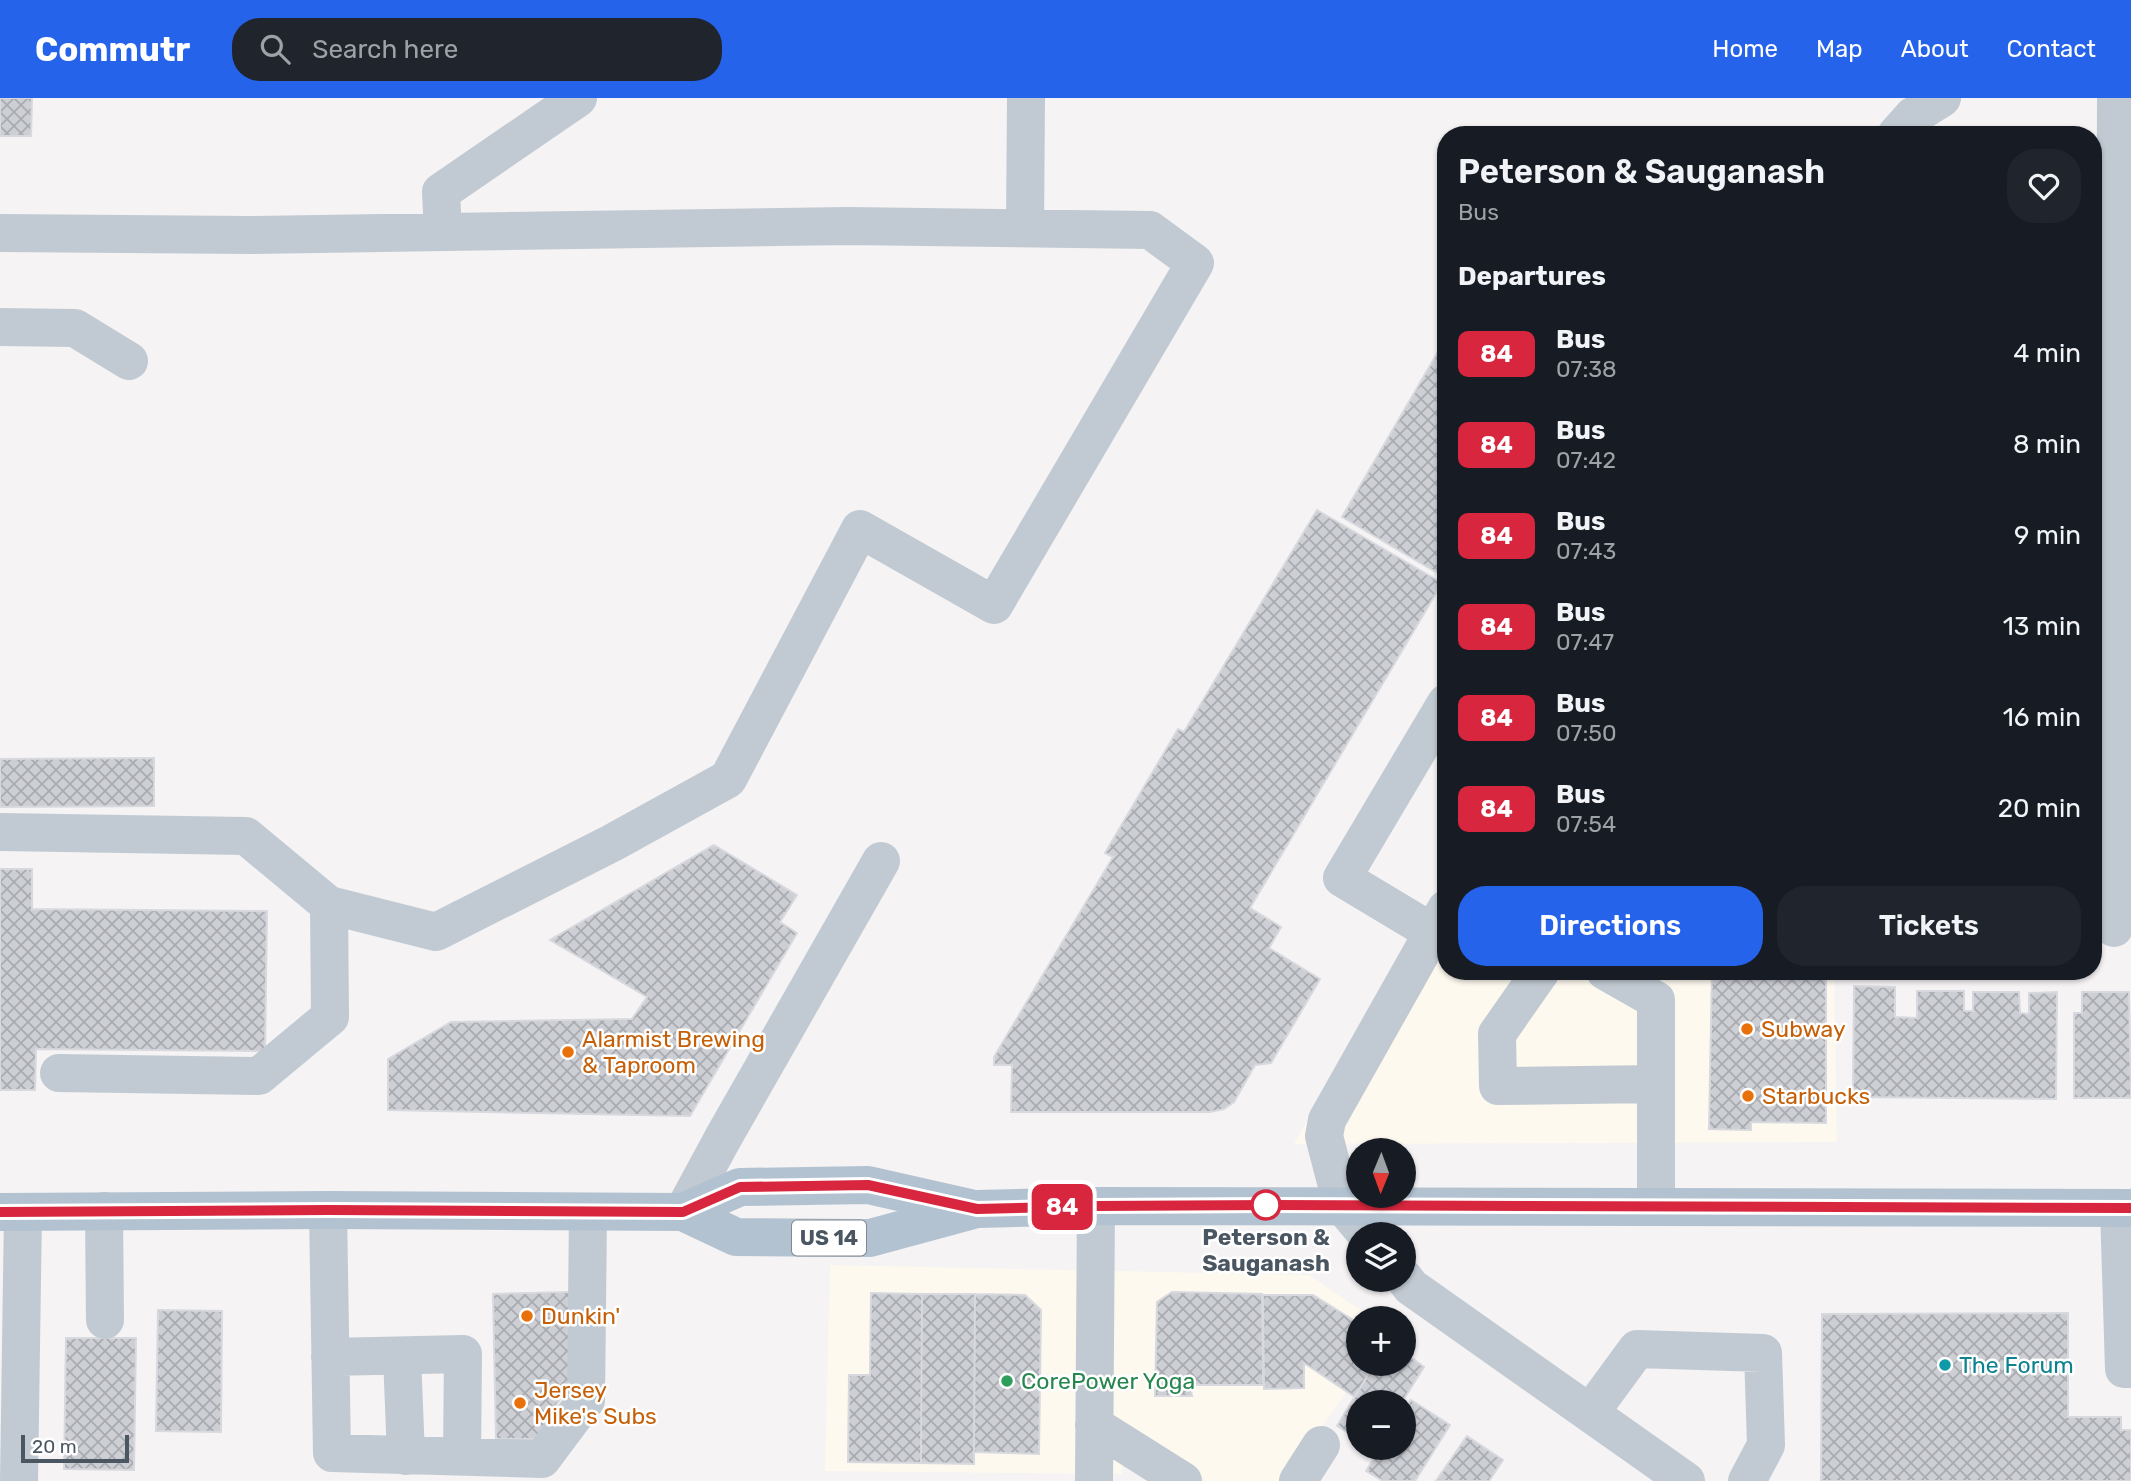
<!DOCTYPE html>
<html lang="en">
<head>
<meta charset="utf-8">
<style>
	body { margin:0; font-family:Rubik,sans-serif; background:#20242c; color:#f1f3f6; height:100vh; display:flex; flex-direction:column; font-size:26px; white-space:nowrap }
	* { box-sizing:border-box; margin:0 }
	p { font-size:23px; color:#9ea1a6 }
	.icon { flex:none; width:38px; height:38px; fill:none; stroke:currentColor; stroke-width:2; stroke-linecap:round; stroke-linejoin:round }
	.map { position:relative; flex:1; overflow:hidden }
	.sheet { position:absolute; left:1437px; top:28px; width:665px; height:854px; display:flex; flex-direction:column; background:#171b24; border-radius:28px; box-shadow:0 2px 5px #0004 }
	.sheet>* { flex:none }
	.badge { padding:0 14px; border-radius:10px; font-size:24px; line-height:46px }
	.needle { width:46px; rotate:181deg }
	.fabs { position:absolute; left:1346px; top:1040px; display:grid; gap:14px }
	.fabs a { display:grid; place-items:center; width:70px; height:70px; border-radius:50%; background:#171b24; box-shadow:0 2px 5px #0004; font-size:35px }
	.scale { position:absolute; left:21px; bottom:18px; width:108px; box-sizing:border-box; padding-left:7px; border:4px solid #4a5661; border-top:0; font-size:19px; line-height:24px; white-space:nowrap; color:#4a5661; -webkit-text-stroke:5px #fff; paint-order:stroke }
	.map>.badge { position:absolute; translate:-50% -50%; box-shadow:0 0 0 4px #fff }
	h2 { padding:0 21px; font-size:26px; line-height:63px }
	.round { display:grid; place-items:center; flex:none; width:74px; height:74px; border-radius:28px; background:#20242c }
	.head { display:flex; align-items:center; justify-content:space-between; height:119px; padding:0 21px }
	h1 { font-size:33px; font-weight:600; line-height:52px }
	.button { display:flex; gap:14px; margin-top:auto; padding:14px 21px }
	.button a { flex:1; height:80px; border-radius:28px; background:#2563eb; color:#fff; font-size:28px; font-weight:600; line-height:80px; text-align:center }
	.button a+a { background:#20242c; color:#f1f3f6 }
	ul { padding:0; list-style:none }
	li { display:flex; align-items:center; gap:21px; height:91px; padding:0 21px }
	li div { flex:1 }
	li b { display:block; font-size:26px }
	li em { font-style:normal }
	li .badge { min-width:77px; font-weight:700; text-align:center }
	header { display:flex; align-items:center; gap:42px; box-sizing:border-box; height:98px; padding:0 35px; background:#2563eb; color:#fff }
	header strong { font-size:33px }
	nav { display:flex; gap:38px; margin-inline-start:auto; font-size:24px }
	.search { width:490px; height:63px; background:#20242c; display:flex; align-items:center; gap:18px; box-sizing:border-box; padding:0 24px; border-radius:28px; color:#9ea1a6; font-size:26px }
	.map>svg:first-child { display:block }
</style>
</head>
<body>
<header>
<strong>Commutr</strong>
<div class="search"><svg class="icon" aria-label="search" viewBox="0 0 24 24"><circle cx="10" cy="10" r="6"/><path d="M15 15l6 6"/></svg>Search here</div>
<nav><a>Home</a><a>Map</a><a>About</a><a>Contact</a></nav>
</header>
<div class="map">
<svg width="2131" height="1383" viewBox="0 0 2131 1383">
	<defs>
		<pattern id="building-cross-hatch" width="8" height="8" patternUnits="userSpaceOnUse" patternTransform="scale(1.75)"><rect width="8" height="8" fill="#cdcfd5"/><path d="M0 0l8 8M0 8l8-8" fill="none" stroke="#a8abb0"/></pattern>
	</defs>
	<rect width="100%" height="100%" fill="#f5f3f3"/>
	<path fill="#fdf9ef" d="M1445 780 1446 873H1834L1837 1044 1294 1046Z
		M830 1167 1309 1177 1372 1220H1358V1265H1366L1285 1383H1206L1125 1336 1122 1376 825 1373Z"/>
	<path fill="url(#building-cross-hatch)" stroke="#d7d9de" stroke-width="2" d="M0 0H32L31 38H0Z
		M1446 240V480L1342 419Z
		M1317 412 1442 485 1250 810 1281 829 1269 850 1320 881 1271 965 1255 967 1234 1004 1224 1011 1210 1014H1011L1012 967H994V959L1113 759 1105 755 1178 631 1184 634Z
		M154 660V708L0 709V661Z
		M714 747 797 797 780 824 797 835 690 1018 388 1012V961L451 924 632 921 647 899 550 842Z
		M0 771H32V811L267 813 265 953 36 951 35 992H0Z
		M1712 873H1826V1025L1751 1024V1032L1709 1031Z
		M1854 888 1895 889V919L1917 920V893H1964V913H1973V894H2019L2020 915 2029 916V895L2057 894 2056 1001 1853 999Z
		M2082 894H2129L2131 1000H2074V915H2082Z
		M570 1194 569 1286 536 1341H496L493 1196Z
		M1172 1194 1262 1196 1263 1287H1190L1192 1298H1155L1157 1204Z
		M871 1195 922 1196 921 1365 848 1364 849 1277H870Z
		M922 1196H975L974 1366 921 1365Z
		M975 1196 1025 1197 1041 1212 1039 1356 974 1354Z
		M1263 1197H1313L1358 1225V1265H1375L1355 1299 1304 1265V1290L1264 1291Z
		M158 1212 222 1213 221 1334 156 1333Z
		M2068 1215V1319H2121V1332H2131V1383H1821L1822 1216Z
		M66 1240H136L134 1372 64 1371Z
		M1404 1254 1424 1269 1402 1304H1358V1341L1337 1328 1375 1265H1404Z
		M1411 1302 1450 1327 1415 1383H1383L1366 1373 1381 1349H1404V1314Z
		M1467 1338 1503 1362 1489 1383H1436Z"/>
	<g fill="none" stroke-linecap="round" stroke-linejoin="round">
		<path stroke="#c1cad2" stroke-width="38" d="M1896 37 1913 18 1942 0
			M1025 130 1026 0
			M443 133 441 94 578 0
			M0 135 248 137 848 128 1150 132 1195 165 994 507 860 431 728 681 612 745 436 834 329 807 246 738 0 734
			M0 229 75 230 129 263
			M2114 830 2116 0
			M1432 834 1342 780 1446 605
			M1541 873 1497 936 1498 988 1656 986
			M1605 873 1656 902V1108
			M59 975 259 978 330 919 329 807
			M2119 1110 2124 1271H2131
			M328 1112 332 1355 542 1361 586 1302 588 1115
			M104 1113 105 1222
			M683 1114 723 1040 881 763
			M1366 1136 1342 1107 1324 1038 1327 1022 1446 811
			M1404 1180 1411 1189 1686 1383
			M402 1258 406 1358
			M330 1259 463 1256 462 1359
			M1590 1315 1637 1251 1763 1255 1766 1347 1747 1383
			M1094 1327 1183 1383
			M19 1383 23 1114
			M1094 1383 1096 1108
			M1298 1383 1321 1347"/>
		<path stroke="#b3c2d1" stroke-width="38" d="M0 1114 328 1112 683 1114 740 1089 868 1087 970 1110
			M683 1114 736 1139 855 1140H870L977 1111 1096 1108 2131 1110"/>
	</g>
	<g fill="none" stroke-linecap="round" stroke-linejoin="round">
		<g stroke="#fff" stroke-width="16">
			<path id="line" d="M0 1114 328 1112 683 1114 740 1089 868 1087 977 1111 1096 1108 1273 1107 2131 1110"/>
		</g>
		<use href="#line" stroke="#d7263d" stroke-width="10"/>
	</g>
	<g fill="#e8710a" stroke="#fff" stroke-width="2.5">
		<circle cx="1747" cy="931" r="7"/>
		<circle cx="568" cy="954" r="7"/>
		<circle cx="1748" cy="998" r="7"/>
		<circle cx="527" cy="1218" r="7"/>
		<circle cx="520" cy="1305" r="7"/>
	</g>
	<circle fill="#fff" stroke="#d7263d" stroke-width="3.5" cx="1266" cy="1107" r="14"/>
	<circle fill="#0f9aa8" stroke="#fff" stroke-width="2.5" cx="1945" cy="1267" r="7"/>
	<circle fill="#2e9e5b" stroke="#fff" stroke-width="2.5" cx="1007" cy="1283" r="7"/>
	<g text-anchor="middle" stroke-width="5" stroke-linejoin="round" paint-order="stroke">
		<rect fill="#fff" stroke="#808990" stroke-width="2" x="792" y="1122.5" width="74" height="35" rx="5"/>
		<g font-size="21" font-weight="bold" fill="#4a5661">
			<text x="829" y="1147">US 14</text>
		</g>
		<g font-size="23" fill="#c56008" stroke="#fff" text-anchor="start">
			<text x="1761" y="939">Subway</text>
			<text x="582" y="949">Alarmist Brewing<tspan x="582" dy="26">&amp; Taproom</tspan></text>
			<text x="1762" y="1006">Starbucks</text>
			<text x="541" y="1226">Dunkin'</text>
			<text x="534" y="1300">Jersey<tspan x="534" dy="26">Mike's Subs</tspan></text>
		</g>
		<g font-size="23" font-weight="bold" fill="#4a5661" stroke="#fff">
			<text x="1266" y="1147">Peterson &amp;<tspan x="1266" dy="26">Sauganash</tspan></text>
		</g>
		<g font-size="23" fill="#0d838f" stroke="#fff" text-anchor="start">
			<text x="1959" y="1275">The Forum</text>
		</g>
		<g font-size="23" fill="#27864d" stroke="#fff" text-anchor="start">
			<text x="1021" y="1291">CorePower Yoga</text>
		</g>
	</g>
</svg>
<div class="fabs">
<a><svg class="needle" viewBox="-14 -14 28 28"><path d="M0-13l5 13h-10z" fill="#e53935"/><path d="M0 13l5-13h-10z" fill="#9ea1a6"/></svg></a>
<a><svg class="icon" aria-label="layers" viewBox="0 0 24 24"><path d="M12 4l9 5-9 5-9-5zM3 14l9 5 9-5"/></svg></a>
<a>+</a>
<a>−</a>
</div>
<div class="scale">20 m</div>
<b class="badge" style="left:1062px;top:1109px;background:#d7263d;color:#fff">84</b>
<section class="sheet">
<div class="head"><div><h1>Peterson &amp; Sauganash</h1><p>Bus</p></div><a class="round"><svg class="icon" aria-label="heart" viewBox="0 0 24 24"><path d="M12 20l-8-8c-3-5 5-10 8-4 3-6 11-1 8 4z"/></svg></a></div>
<h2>Departures</h2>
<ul>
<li><span class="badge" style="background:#d7263d;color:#fff">84</span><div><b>Bus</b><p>07:38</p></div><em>4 min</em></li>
<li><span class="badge" style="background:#d7263d;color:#fff">84</span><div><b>Bus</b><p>07:42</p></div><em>8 min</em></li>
<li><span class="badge" style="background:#d7263d;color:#fff">84</span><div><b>Bus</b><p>07:43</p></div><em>9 min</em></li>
<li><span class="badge" style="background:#d7263d;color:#fff">84</span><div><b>Bus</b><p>07:47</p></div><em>13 min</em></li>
<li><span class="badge" style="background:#d7263d;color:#fff">84</span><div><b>Bus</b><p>07:50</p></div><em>16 min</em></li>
<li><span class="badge" style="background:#d7263d;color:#fff">84</span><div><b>Bus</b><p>07:54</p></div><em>20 min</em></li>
</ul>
<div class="button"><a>Directions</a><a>Tickets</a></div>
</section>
</div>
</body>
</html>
